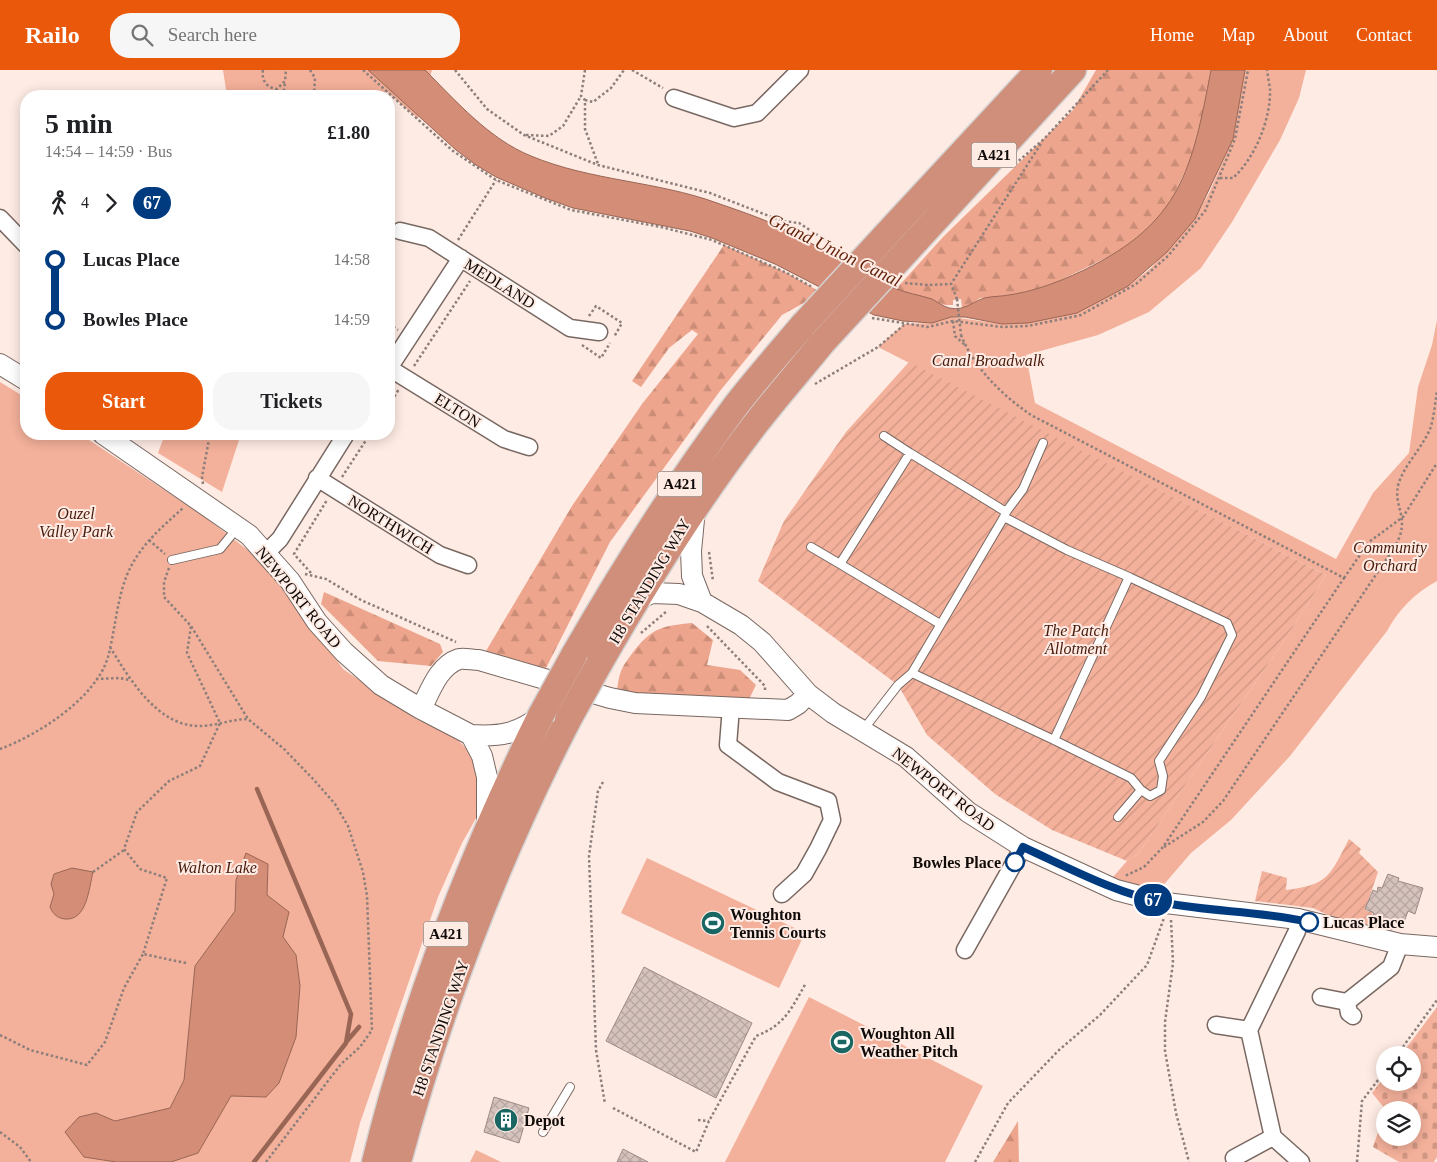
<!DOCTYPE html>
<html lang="en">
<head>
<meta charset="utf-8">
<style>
	body { margin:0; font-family:"Times New Roman",serif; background:#f6f6f6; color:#202124; height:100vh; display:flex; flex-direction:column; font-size:19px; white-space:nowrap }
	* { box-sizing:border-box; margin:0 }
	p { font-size:16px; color:#757577 }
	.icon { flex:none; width:28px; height:28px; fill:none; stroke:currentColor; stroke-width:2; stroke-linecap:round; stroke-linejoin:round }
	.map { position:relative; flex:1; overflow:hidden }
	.side { position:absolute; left:20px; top:20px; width:375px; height:350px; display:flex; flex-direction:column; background:#fff; border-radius:20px; box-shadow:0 2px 12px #0003 }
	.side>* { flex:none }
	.badge { padding:0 10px; border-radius:16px; font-size:18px; line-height:32px }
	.tools { position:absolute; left:1376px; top:976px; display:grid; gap:10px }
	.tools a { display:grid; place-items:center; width:45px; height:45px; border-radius:50%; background:#fff; box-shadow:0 2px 12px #0003; font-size:25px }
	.map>.badge { position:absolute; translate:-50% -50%; box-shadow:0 0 0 2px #fff }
	.legs { display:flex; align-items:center; gap:8px; height:55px; padding:0 25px; font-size:16px }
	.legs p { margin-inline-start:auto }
	.head { display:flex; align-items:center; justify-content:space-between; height:85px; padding:0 25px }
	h1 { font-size:28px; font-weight:800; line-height:38px }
	.action { display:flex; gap:10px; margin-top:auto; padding:10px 25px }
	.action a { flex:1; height:58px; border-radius:20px; background:#ea580c; color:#fff; font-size:20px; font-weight:800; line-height:58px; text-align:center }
	.action a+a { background:#f6f6f6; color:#202124 }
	ul { padding:0 25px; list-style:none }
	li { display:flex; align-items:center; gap:18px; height:60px; font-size:19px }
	li i { display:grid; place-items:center; width:8px; height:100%; margin:0 6px; background:currentColor }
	li i::after { content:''; width:12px; height:12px; margin:-6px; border:4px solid; border-radius:50%; background:#fff }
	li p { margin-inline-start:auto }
	li:first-child i { background:linear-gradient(#0000 50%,currentColor 0) }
	li:last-child i { background:linear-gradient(currentColor 50%,#0000 0) }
	header { display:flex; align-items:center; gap:30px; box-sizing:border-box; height:70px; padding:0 25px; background:#ea580c; color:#fff }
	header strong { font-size:24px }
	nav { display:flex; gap:28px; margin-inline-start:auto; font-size:18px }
	.search { width:350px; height:45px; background:#f6f6f6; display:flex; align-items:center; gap:12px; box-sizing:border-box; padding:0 18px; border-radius:20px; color:#757577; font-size:19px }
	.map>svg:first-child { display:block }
</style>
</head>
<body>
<header>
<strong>Railo</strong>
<div class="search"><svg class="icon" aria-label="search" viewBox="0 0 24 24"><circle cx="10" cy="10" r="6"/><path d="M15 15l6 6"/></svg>Search here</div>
<nav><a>Home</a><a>Map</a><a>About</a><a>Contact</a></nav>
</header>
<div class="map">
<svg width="1437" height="1092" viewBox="0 0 1437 1092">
	<defs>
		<pattern id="forest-firs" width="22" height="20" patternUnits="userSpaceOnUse" patternTransform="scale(1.25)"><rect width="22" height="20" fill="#eea58d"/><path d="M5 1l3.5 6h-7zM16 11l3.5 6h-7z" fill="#cb8d78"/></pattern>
		<pattern id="cemetery-stones" width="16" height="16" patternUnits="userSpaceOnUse" patternTransform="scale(1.25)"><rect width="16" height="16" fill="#f3b09a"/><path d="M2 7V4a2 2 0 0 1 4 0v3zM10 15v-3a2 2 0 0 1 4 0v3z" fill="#cf9683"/></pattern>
		<pattern id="garden-furrows" width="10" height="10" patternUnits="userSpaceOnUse" patternTransform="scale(1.25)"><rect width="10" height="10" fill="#f3b09a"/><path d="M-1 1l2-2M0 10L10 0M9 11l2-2" fill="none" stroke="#cf9683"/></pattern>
		<pattern id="building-cross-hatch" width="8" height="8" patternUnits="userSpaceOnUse" patternTransform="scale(1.25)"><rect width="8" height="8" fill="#d5c2bc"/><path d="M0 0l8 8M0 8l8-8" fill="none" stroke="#b6a5a0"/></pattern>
	</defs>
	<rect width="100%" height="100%" fill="#feebe4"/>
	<path fill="url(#forest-firs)" d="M1096 0H1211L1200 62 1190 91 1169 135 1155 153 1120 181 1053 214 1007 227 980 228 967 238 962 237 961 229 953 230V235H945L896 219 943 167 1073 40Z
		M724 175 787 203 822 223 782 245 720 321 610 472 545 600 486 581 572 436 642 334 698 264 692 260 669 278 641 317 632 311Z
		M324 522 440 574 443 582 431 596 378 591 321 534Z
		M692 553 713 570 707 595 740 600 756 615 749 629 639 627 617 620C620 599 622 597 634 581 653 557 663 556 692 553Z
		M1018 1051 1019 1092H993Z"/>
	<path fill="url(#cemetery-stones)" d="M1437 937V1087L1434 1092H1399L1373 1077 1385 1042V1068H1412V1040H1386L1372 1023 1385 1006V1012H1412V985H1401Z"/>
	<path fill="#f3b09a" d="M223 0H432L418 49 386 21 382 26H227Z
		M1245 0H1306L1299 28 1280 70 1232 152 1201 198 1149 242 1098 265 1026 285 1035 333 1336 489 1373 423 1409 383 1418 317 1432 275 1437 250V511C1415 523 1399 539 1387 561L1290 686 1231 750 1191 783 1160 819 1143 827 1106 815 1127 791 1138 784 1290 562 1326 505 878 277 904 254 932 253 951 247 1003 254 1028 253 1077 243 1128 216 1150 199 1195 148 1209 123 1233 69Z
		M0 312 26 328V364H80L205 447 258 488 278 509 343 599 416 649 453 665 465 677 474 690 479 701V743L462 773 438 827 360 1053 350 1092H0Z
		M165 364H241L222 422 158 383Z
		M647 788 805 863 779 918 621 843Z
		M809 927 983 1016 945 1092H725Z
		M476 1080 501 1092H470Z"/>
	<path fill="url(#garden-furrows)" d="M909 292 1326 505 1290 562 1138 784 1127 791 1052 760 995 724 927 665 898 615 758 511 784 451 846 362Z
		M1349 769 1361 779 1359 783 1378 802 1365 840 1373 843 1368 856 1339 850 1313 838 1255 831 1262 801 1287 808 1286 820C1329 815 1330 805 1349 769Z"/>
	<path fill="#d48d76" stroke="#965" d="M368 0H425C456 31 489 69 531 86 591 111 657 111 717 133 743 142 770 151 794 164 828 182 860 202 894 218 906 223 919 225 932 229 937 232 943 236 949 238 967 242 975 228 990 227 1024 225 1053 215 1084 200 1181 153 1192 100 1211 0H1245L1233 69 1195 149 1167 182 1128 216 1077 243 1028 253 1002 254 965 247H951L932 253 903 251 874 245 775 194 712 168 690 161 573 138 545 128 496 107 476 95 456 80Z
		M246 783 268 794 267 825 289 842 283 867 296 885 300 916 296 967 279 1013 266 1027 231 1026 198 1083 171 1092H116L84 1087 65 1062 79 1047 96 1043 115 1051 170 1038 184 1010 195 896 235 841 236 810Z
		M72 798 93 802C89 818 87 851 65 849 57 848 53 844 50 837L54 824 51 814 54 804Z"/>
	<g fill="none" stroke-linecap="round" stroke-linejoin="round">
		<path stroke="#965" stroke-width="4.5" d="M347 971 359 957
			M254 1092 346 973 351 944 257 719"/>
	</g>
	<path fill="url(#building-cross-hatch)" stroke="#9c8a84" d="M1388 804 1399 808 1398 811 1423 818 1415 844 1408 841 1404 852 1396 849 1392 860 1370 854 1374 843 1365 839 1373 820 1377 822 1378 817 1382 818Z
		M644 897 752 953 716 1028 606 971Z
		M494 1027 529 1038 519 1073 484 1062Z
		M623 1079 648 1092H617Z"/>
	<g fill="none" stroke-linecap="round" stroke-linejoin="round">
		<g stroke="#796862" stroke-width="10">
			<path id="service" d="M884 366 910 383
				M1006 442 1023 419 1043 373
				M811 477 840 494
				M172 490 220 479 238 457
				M940 554 840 494 910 383 1006 442 1004 447
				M863 660 898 615 912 603 1004 447 1067 480 1129 507 1054 670 912 603
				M1054 670 1131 708 1141 720 1150 726 1161 720 1163 706 1159 691 1201 627 1232 565 1227 553 1129 507
				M1118 747 1141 720
				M543 1062 570 1017"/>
		</g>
		<g stroke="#796862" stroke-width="19">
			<path id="minor" d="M674 28 734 48 757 43 800 0
				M0 148 26 175
				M400 161 429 168 570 258 599 262
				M389 298 504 369 529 377
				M389 298 461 188
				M317 408 440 485 468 495
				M266 483 280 469 346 364
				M731 637 728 675 778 712 828 731 832 750 818 779 804 804 782 824
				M1298 849 1297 861 1249 960 1273 1067 1301 1092
				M965 880 1023 777
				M1321 927 1347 932 1391 897 1400 874
				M1347 932 1349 943 1353 946
				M1216 955 1249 960
				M1234 1088 1273 1067"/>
		</g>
		<g stroke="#796862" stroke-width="22">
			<path id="tertiary" d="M0 294 26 310
				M103 364 249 465 290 511 317 552 344 582 381 615 421 639 471 665 482 686 487 707V755
				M695 439 691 481 692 506 702 532
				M636 530 652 523 679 524 702 532 741 555 762 572 808 624 833 643 906 687 968 742 1023 777 1116 820 1166 833 1298 849 1400 874 1437 877
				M421 639C430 622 438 596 459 589 465 588 473 590 479 590L610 628 635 633 788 640 798 634 808 624
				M471 665C500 667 517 664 541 646"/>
		</g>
		<g stroke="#d4d3d3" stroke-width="29">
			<path id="trunk" d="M897 153 1039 0
				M916 171 1073 0
				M574 585C624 498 677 414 737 334 758 307 781 281 803 255
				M599 594C647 510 698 428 757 352 778 325 801 299 822 273
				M375 1092C413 937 470 788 541 645
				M398 1092C439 939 496 790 568 650"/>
		</g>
		<path stroke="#8c7f7b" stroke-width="2.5" stroke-dasharray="2.5 2.5" stroke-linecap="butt" d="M263 0C261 10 267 18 277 19L285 11 286 0
			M310 0 315 8 314 26
			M363 0 453 81 496 110 571 140 661 157 712 170 787 203 812 217
			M455 0 487 39 524 65 598 95 710 123 782 151 799 153 827 171 841 185
			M585 0 581 26 585 30V59L598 94
			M632 0 663 18
			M283 26 285 13
			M585 30 593 32 611 18 624 0
			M526 65 549 66 563 56 581 26
			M1015 94 1044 69 1108 0
			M1220 108H1233C1255 88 1271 49 1270 19 1269 13 1268 6 1267 0
			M458 170 496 110
			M905 213 928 215 951 214
			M957 229 951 214 1042 72
			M589 246 596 236 622 253 614 267
			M872 248 928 257 953 251 1002 257 1028 256 1081 245 1136 214 1168 186 1205 141 1235 69 1248 0
			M953 251 955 266 965 275
			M389 254 398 260
			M961 265C974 298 1002 325 1031 345L1344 508 1163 777 1144 797 1125 806
			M582 275 601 288 610 273
			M414 296 470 211
			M815 314 878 277 904 255
			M389 335 399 319
			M342 407 370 364
			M203 414 202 407 210 364
			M149 470 165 484
			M709 482 713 511
			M169 498 164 512V527L191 556 248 649 284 679 314 710 335 734 348 756 363 802 367 826 372 960 360 977 341 994 266 1092
			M311 503 294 484 327 430
			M305 504 326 509 361 530 456 572
			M1344 508 1369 472 1403 447 1437 393
			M707 556 765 616V622
			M641 563 667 541
			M110 577C129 608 157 656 199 656 216 656 232 649 248 649
			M96 609 120 608 130 610
			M0 679C38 665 96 628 108 587 115 561 117 529 127 505 139 476 161 458 183 438
			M603 712 598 721 589 786 596 980 605 1034
			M1164 777 1203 752 1223 731 1394 478C1413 447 1391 437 1399 412 1406 393 1422 378 1430 359 1434 348 1435 333 1437 321
			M93 802 124 780
			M1171 850 1173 893 1165 952V981L1176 1043 1189 1092
			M186 893 143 884 167 808 140 799 124 779 137 742 169 711 200 696 220 653 187 583 191 556
			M0 965 30 980 87 995 105 972 124 918 143 884
			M1397 985 1437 930
			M613 1038 696 1082 709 1051 756 966C785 955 791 939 806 913
			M698 1050 709 1051
			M0 1062 20 1077 31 1092
			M975 1092 1008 1033 1059 980 1100 945 1147 895 1164 848
			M1357 1092 1362 1031 1385 1001"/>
		<use href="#service" stroke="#fff" stroke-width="8"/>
		<use href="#minor" stroke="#fff" stroke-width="16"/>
		<use href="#tertiary" stroke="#fff" stroke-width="20"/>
		<use href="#trunk" stroke="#d08f7a" stroke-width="26"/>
		<g stroke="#d4d3d3" stroke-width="29" stroke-linecap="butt">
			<path id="trunk-bridge" d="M803 255 897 153
				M822 273 916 171
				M541 645 574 585
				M568 650 599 594"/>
		</g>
		<path stroke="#8c7f7b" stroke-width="2.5" stroke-dasharray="2.5 2.5" stroke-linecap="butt" d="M957 229 961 265"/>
		<use href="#trunk-bridge" stroke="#d08f7a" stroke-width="26"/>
	</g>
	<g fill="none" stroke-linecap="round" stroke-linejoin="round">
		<g stroke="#fff" stroke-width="11">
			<path id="line-1" d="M1015 792 1023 777C1069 798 1115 823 1165 833 1212 842 1262 841 1309 852"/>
		</g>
		<use href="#line-1" stroke="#003b80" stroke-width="8"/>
	</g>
	<defs>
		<g id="stadium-disc" transform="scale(1.25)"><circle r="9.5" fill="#1a6662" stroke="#feebe4"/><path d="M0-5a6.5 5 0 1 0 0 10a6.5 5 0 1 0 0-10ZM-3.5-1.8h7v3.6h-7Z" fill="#fff"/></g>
		<g id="building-disc" transform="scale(1.25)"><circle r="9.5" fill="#1a6662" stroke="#feebe4"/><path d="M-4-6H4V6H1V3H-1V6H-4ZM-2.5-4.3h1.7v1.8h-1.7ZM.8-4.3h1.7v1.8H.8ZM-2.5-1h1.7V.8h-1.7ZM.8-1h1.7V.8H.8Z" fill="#fff"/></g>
	</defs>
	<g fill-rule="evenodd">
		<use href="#stadium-disc" x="713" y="853"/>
		<use href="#stadium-disc" x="842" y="972"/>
		<use href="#building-disc" x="506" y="1050"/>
	</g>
	<g fill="#fff" stroke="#003b80" stroke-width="2.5">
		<circle cx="1015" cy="792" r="9"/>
		<circle cx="1309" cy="852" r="9"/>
	</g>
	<g text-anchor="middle" stroke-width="4" stroke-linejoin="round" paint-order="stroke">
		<g fill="#feebe4" stroke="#574e4a" stroke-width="1">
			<rect x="971.5" y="72.5" width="45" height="25" rx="4"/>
			<rect x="657.5" y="401.5" width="45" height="25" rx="4"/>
			<rect x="423.5" y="851.5" width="45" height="25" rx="4"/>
		</g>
		<g font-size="15" font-weight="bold" fill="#100a08">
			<text x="994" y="90">A421</text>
			<text x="680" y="419">A421</text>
			<text x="446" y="869">A421</text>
		</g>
		<g font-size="16" fill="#100a08" stroke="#feebe4">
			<text transform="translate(500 213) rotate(32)" y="6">MEDLAND</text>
			<text transform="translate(458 340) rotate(32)" y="6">ELTON</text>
			<text transform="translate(391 454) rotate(32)" y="6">NORTHWICH</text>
			<text transform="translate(649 511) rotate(-59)" y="6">H8 STANDING WAY</text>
			<text transform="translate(299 527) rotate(51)" y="6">NEWPORT ROAD</text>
			<text transform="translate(944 719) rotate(38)" y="6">NEWPORT ROAD</text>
			<text transform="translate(440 958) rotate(-71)" y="6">H8 STANDING WAY</text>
		</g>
		<g font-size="16" font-style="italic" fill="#481b0b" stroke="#feebe4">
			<text x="988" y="296">Canal Broadwalk</text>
			<text x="76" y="449">Ouzel<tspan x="76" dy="18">Valley Park</tspan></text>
			<text x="1390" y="483">Community<tspan x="1390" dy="18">Orchard</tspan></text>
			<text x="1076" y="566">The Patch<tspan x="1076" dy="18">Allotment</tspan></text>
			<text x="217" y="803">Walton Lake</text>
		</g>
		<g font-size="16" font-weight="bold" fill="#100a08" stroke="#feebe4" text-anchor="end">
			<text x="1001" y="798">Bowles Place</text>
			<text x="1323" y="858" text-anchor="start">Lucas Place</text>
		</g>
		<g font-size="16" font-weight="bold" fill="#100a08" stroke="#feebe4" text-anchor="start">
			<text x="730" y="850">Woughton<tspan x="730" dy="18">Tennis Courts</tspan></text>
			<text x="860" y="969">Woughton All<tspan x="860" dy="18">Weather Pitch</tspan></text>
			<text x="524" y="1056">Depot</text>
		</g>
		<g font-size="18" font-style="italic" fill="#5f1f07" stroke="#feebe4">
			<text transform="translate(835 180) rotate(26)" y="6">Grand Union Canal</text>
		</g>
	</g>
</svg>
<div class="tools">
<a><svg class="icon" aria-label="locate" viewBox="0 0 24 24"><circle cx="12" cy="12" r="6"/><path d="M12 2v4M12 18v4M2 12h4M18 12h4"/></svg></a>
<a><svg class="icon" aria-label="layers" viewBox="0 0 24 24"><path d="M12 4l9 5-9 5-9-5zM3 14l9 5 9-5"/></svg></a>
</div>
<b class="badge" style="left:1153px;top:830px;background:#003b80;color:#fff">67</b>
<section class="side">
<div class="head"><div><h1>5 min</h1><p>14:54 – 14:59 · Bus</p></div><b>£1.80</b></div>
<div class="legs"><svg class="icon" aria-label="walk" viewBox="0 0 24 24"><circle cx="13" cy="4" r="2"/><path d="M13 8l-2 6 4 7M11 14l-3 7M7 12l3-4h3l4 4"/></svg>4<svg class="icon" aria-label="forward" viewBox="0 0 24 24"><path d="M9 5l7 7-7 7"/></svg><b class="badge" style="background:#003b80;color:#fff">67</b></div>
<ul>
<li><i style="color:#003b80"></i><b>Lucas Place</b><p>14:58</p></li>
<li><i style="color:#003b80"></i><b>Bowles Place</b><p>14:59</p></li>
</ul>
<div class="action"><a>Start</a><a>Tickets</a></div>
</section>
</div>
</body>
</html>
